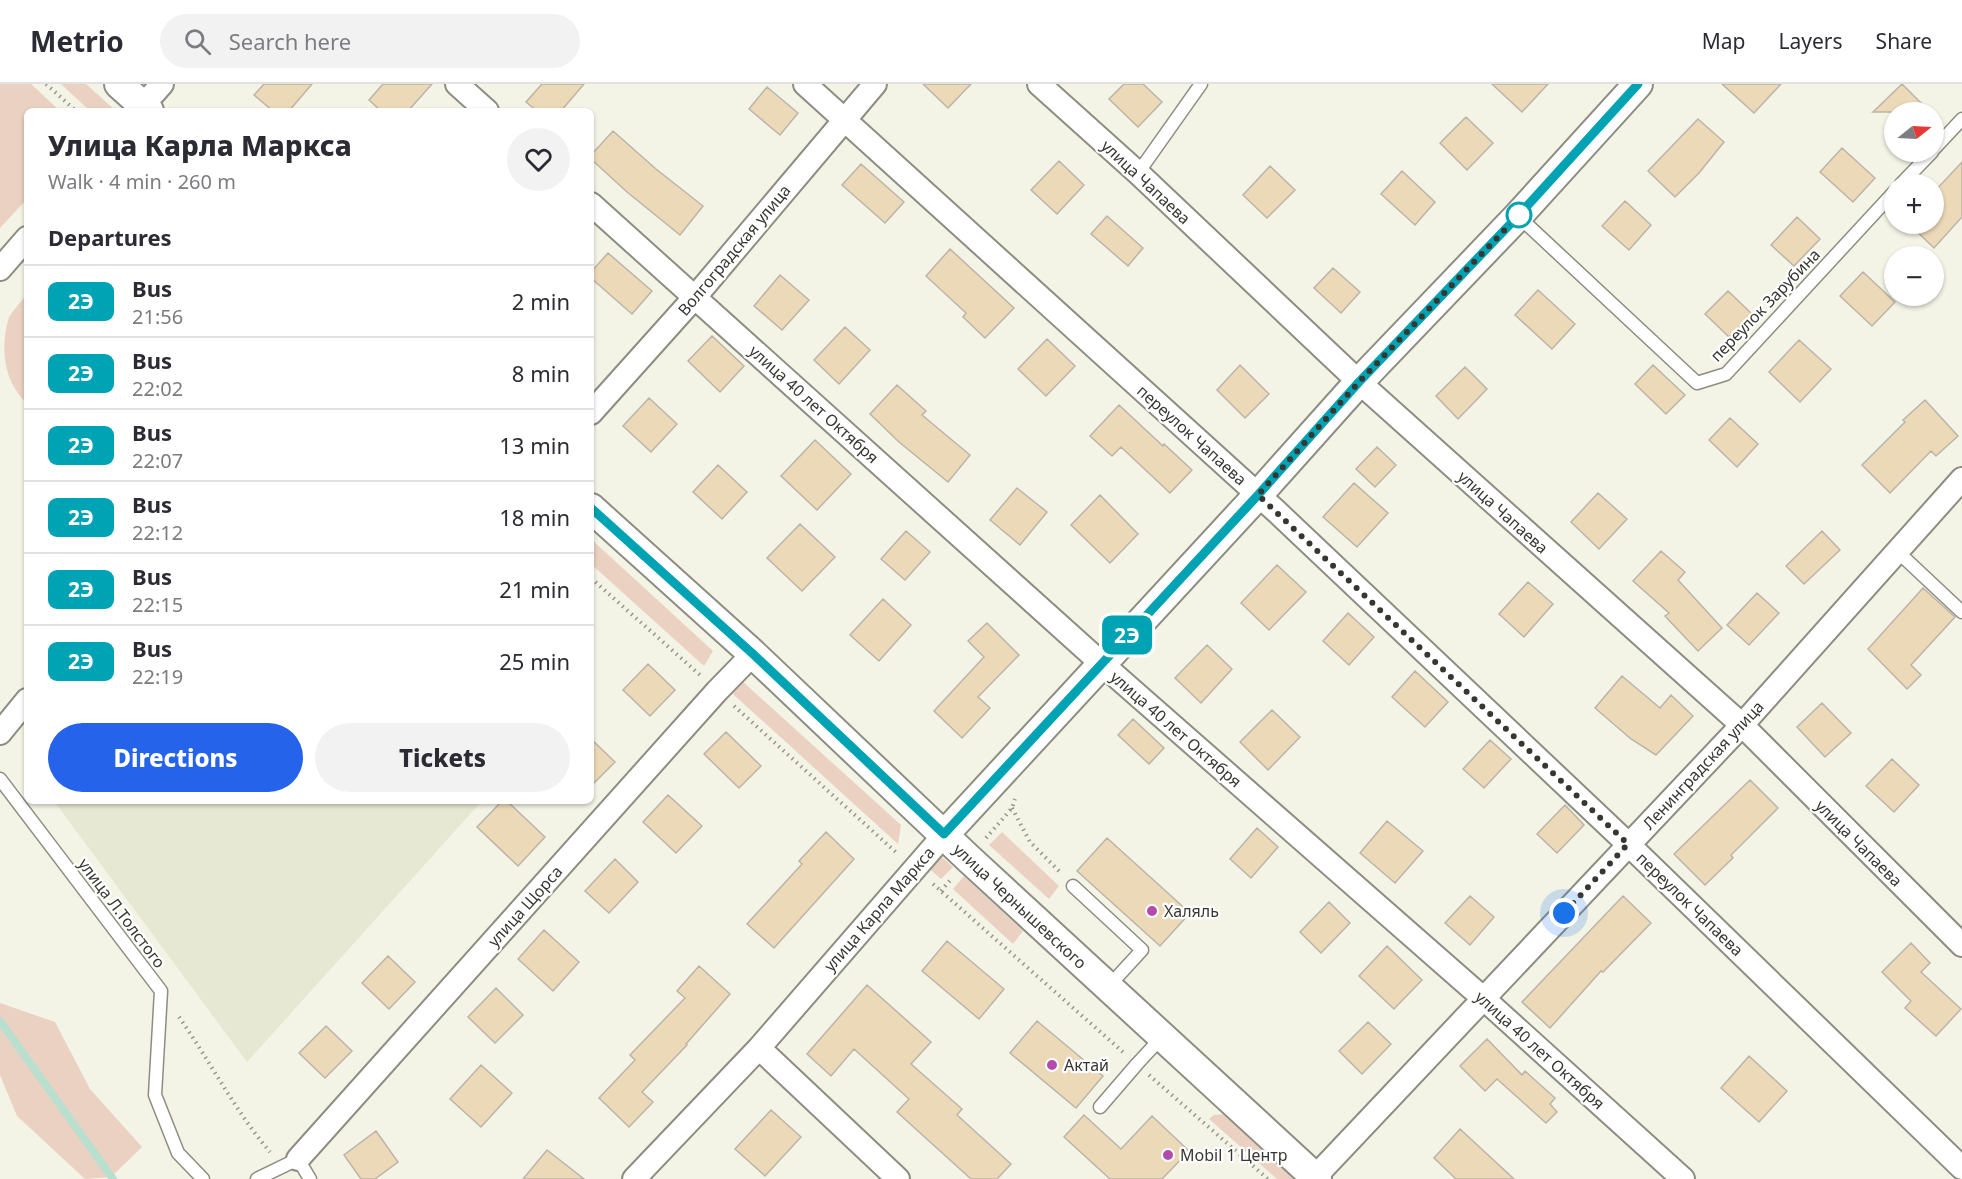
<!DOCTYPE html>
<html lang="en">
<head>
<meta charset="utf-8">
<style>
	body { margin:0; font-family:"Noto Sans",sans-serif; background:#f2f2f3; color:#2b2b33; height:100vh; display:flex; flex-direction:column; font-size:22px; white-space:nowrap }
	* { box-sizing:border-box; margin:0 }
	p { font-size:20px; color:#7c7c81 }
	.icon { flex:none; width:33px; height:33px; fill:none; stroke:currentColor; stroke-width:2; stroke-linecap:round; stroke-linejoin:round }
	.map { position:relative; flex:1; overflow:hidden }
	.panel { position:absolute; left:24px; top:24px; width:570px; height:696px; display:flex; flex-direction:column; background:#fff; border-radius:9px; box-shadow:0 2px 4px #0004 }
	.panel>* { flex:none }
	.badge { padding:0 12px; border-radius:9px; font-size:21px; line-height:39px }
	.needle { width:39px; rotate:72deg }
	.controls { position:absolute; left:1884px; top:18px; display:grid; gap:12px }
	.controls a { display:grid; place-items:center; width:60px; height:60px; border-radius:50%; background:#fff; box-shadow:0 2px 4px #0004; font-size:30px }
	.you { position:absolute; width:30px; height:30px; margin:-15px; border:4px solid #fff; border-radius:50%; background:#1a73e8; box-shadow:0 0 0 9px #1a73e833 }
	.map>.badge { position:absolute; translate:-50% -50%; box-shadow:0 0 0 3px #fff }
	h2 { padding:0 24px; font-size:22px; line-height:54px }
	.round { display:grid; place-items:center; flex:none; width:63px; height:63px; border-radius:32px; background:#f2f2f3 }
	.overview { display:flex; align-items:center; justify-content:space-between; height:102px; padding:0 24px }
	h1 { font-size:28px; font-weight:800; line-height:45px }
	.button { display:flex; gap:12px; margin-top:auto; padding:12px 24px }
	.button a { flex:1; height:69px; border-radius:36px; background:#2563eb; color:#fff; font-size:24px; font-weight:800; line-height:69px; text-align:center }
	.button a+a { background:#f2f2f3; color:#2b2b33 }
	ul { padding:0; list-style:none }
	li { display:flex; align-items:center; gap:18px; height:72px; padding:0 24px; border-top:2px solid #e1e1e2 }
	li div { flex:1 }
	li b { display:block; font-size:22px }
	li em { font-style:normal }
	li .badge { min-width:66px; font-weight:700; text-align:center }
	header { display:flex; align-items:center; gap:36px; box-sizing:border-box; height:84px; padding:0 30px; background:#fff; border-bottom:2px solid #e1e1e2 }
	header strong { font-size:28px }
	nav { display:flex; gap:33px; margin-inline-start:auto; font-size:21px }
	.search { width:420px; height:54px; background:#f2f2f3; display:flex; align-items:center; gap:15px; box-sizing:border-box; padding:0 21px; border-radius:33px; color:#7c7c81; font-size:22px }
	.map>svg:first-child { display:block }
</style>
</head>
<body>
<header>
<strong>Metrio</strong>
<div class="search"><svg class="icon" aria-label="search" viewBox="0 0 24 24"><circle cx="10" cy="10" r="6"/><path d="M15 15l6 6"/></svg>Search here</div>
<nav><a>Map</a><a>Layers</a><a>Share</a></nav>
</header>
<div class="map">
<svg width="1962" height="1095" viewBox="0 0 1962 1095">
	<rect width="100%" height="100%" fill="#f4f4e6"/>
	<path fill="#e7e8d3" d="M54 717H482L247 978Z"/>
	<path fill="#ead1c2" d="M0 0H31L60 27H27V115L0 144Z
		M61 0H86L116 27H90Z
		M27 210V319C3 298 0 262 9 233 14 225 21 218 27 210Z
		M591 455 713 567 704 582 591 480Z
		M742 597 901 741 898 760 733 610Z
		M1002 748 1059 802 1049 815 989 761Z
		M935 767 953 783 941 795 924 780Z
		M964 792 1023 847 1013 860 953 805Z
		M0 919 55 938 90 1005 142 1063 111 1093 85 1095 17 1032 0 991Z
		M1224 1030 1298 1095H1277L1209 1035 1214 1031Z"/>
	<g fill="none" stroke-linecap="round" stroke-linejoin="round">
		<path stroke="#b9e0ce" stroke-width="8" d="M0 937 113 1095"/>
	</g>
	<path fill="#ecd9b8" stroke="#bbb4a8" stroke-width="1.5" d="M264 0H312L289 27H273L254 11Z
		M383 0H432L408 27H381L369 16Z
		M542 0H584L561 27H537L526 18Z
		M923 0H971L948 24Z
		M1124 0H1143L1162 18 1138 43 1109 15Z
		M1492 0H1548L1522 28Z
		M1722 0H1781L1754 29Z
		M1902 0 1930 28H1873Z
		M767 3 798 29 780 51 749 25Z
		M1466 33 1493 59 1467 86 1440 59Z
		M1698 35 1724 58 1699 89 1675 113 1648 87Z
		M613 47 656 85 703 122 680 151 627 108 591 75V71Z
		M1842 64 1875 94 1853 118 1820 88Z
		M1059 77 1084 101 1057 130 1031 106Z
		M1962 78V133L1934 164 1909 140H1934V108Z
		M861 80 904 118 885 139 842 101Z
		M1270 82 1295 106 1267 134 1243 111Z
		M1402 87 1435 118 1415 141 1381 110Z
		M1625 117 1651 141 1629 166 1602 142Z
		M1107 132 1143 164 1128 182 1091 150Z
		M1797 133 1820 155 1794 182 1771 161Z
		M950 165 1014 224 985 254 963 233 966 229 926 192Z
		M608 169 652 207 632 230 591 194V188Z
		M1333 184 1360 208 1341 229 1314 204Z
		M1863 188 1895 218 1872 242 1840 212Z
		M780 191 809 216 782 246 754 222Z
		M1538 206 1575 240 1552 265 1515 231Z
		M1728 207 1752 230 1729 253 1705 230Z
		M845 243 870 266 839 300 814 276Z
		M712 252 744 282 720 308 688 277Z
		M1047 255 1075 282 1046 312 1018 285Z
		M1799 256 1831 285 1800 318 1769 288Z
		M1240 281 1269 310 1245 334 1217 306Z
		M1653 281 1685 311 1666 330 1635 300Z
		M1465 283 1487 305 1458 335 1436 312Z
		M897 301 926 327 922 331 970 371 948 398 899 358 870 330Z
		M649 314 677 340 651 368 623 342Z
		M1925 316 1958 352 1936 372 1931 367 1890 409 1862 381 1905 338 1903 336Z
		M1119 321 1163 362 1164 360 1192 386 1170 409 1121 363 1112 372 1090 352Z
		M1730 334 1758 360 1737 383 1709 356Z
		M815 356 851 390 817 426 781 392Z
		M1377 363 1396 381 1375 403 1356 385Z
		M718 381 747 408 722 435 693 408Z
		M1354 399 1388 429 1357 463 1323 433Z
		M1017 404 1047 428 1020 461 990 436Z
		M1598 409 1627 435 1599 465 1571 438Z
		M1100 411 1138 450 1110 479 1071 441Z
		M800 440 835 473 802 507 767 474Z
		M906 447 930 468 905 496 881 475Z
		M1822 447 1840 466 1804 500 1786 482Z
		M1661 467 1685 488 1678 496 1722 544 1698 567 1665 532 1669 529 1633 497Z
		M1277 481 1306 508 1269 546 1241 519Z
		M1528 498 1553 520 1524 553 1499 530Z
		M1923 504 1955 533 1911 581 1921 591 1907 605 1868 565Z
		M1757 509 1779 529 1749 561 1727 541Z
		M883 515 911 541 879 577 850 551Z
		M1348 529 1374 553 1349 581 1323 557Z
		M987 539 1019 571 978 613 990 624 962 654 934 627 984 573 968 557Z
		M1207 561 1232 585 1201 619 1175 594Z
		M648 580 675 606 650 632 623 606Z
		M1415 587 1448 618 1425 643 1392 613Z
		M1622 592 1660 624 1671 611 1693 632 1656 671 1631 655 1595 624Z
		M1822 619 1851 649 1825 673 1797 643Z
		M1272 626 1300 653 1268 686 1240 658Z
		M1133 635 1164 664 1149 680 1118 651Z
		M726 648 761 682 739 704 704 670Z
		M591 655 615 678 591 702Z
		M1490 656 1511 675 1484 704 1463 685Z
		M1892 675 1919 701 1894 728 1866 702Z
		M1750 696 1778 724 1731 771 1733 774 1705 801 1674 770Z
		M668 711 702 742 676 769 643 738Z
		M502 717H507L545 753 518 782 477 743Z
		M1565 721 1584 741 1557 769 1537 750Z
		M1387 737 1423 767 1395 799 1360 769Z
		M1257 744 1278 763 1251 794 1230 775Z
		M826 748 854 775 774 864 747 840 802 780 799 777Z
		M1107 754 1190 829 1160 862 1077 787Z
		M615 775 638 798 609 829 585 807Z
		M1470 812 1494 833 1470 861 1445 839Z
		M1623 812 1651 839 1603 888 1601 887 1550 944 1522 918Z
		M1329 818 1350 839 1321 869 1300 848Z
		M544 846 579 878 553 907 518 875Z
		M947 857 1004 905 979 935 922 887Z
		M1911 859 1930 879 1921 888 1961 925 1936 952 1905 924 1911 917 1882 888Z
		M1387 862 1422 896 1394 925 1359 892Z
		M388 872 415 898 389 925 362 899Z
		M699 882 730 910 686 960 687 961 642 1008 653 1018 629 1043 599 1014 635 976 630 971 685 914 677 907Z
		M867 901 931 958 911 980 962 1025 957 1031 1011 1080 997 1095H971L897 1028 909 1015 854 965 831 992 807 970Z
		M496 904 523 931 495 959 468 933Z
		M1037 937 1103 992 1076 1024 1010 969Z
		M1368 938 1391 960 1362 990 1339 967Z
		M326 942 352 967 325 994 299 969Z
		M1487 955 1522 991 1525 987 1555 1014 1550 1020 1557 1028 1546 1039 1497 995 1485 1007 1460 982Z
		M1749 972 1787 1007 1759 1038 1721 1004Z
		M481 981 512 1009 481 1043 450 1015Z
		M771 1026 801 1053 765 1092 735 1065Z
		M1084 1031 1121 1065 1152 1032 1189 1067 1162 1095H1110L1064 1053Z
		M1460 1045 1514 1095H1456L1434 1074Z
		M376 1047 398 1078 375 1095H361L344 1071Z
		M547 1066 584 1095H523Z"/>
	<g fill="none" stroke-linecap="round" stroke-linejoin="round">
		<g stroke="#8d8d81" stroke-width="15">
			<path id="service" d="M1934 65 1962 35
				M1138 89 1201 0
				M1901 100 1932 68
				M1518 132 1697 299 1726 290 1894 108
				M1898 468 1962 528
				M0 695 161 907 155 1011 178 1069 203 1095
				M1073 802 1142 866 1108 903
				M1100 1023 1137 980 1162 953
				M257 1095 298 1075 310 1095"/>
		</g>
		<g stroke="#8d8d81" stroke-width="26">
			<path id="minor" d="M457 0 487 27
				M805 0 1276 427 1628 760 1962 1084
				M1039 0 1138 89 1359 298 1742 641 1962 861
				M138 27 162 0
				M591 120 1101 579 1484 915 1683 1095
				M0 185 27 154
				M591 329 695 213 875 0
				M0 649 27 616
				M759 964 898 1095
				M298 1075 717 607 753 570
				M1315 1093 1742 641 1962 395
				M634 1095 759 964 944 751"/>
		</g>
		<g stroke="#8d8d81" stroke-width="32">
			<path id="tertiary" d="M119 0 149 27
				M591 424 753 570 968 774 1317 1095
				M944 751 1258 411 1359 298 1518 132 1638 0"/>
		</g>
		<path stroke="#96968d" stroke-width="4" stroke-dasharray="1.5 4.5" stroke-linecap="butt" d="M46 0 76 27
			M591 494 700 591
			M734 622 898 770
			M1012 724 1030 758 1062 790
			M986 754 1012 724 1015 715
			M933 800 1123 968
			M941 807 952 794
			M179 933C210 977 235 1027 270 1068
			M1149 991 1268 1095"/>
		<use href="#service" stroke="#fff" stroke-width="12"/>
		<use href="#minor" stroke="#fff" stroke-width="22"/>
		<use href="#tertiary" stroke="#fff" stroke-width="28"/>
	</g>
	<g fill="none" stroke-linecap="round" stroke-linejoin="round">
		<g stroke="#fff" stroke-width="14">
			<path id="line" d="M591 424 753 570 944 750 1258 411 1359 298 1518 132 1638 0"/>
		</g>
		<use href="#line" stroke="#00a3b4" stroke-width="9"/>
		<path stroke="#373732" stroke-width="6" stroke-dasharray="0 10.8" d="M1519 131 1359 298 1258 411 1628 760 1564 829"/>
	</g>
	<circle fill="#fff" stroke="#00a3b4" stroke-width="3" cx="1519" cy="131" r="12"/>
	<g fill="#b34aac" stroke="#fff" stroke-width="2">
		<circle cx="1152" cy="827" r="6"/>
		<circle cx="1052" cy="981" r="6"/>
		<circle cx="1168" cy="1071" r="6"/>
	</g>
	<g text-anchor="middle" stroke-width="4.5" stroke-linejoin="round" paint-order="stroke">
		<g font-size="16" fill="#373732" stroke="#fff">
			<text transform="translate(1146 98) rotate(43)" y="6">улица Чапаева</text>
			<text transform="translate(734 166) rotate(-50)" y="6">Волгоградская улица</text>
			<text transform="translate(1765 221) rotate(-46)" y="6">переулок Зарубина</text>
			<text transform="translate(814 320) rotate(42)" y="6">улица 40 лет Октября</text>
			<text transform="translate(1192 351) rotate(42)" y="6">переулок Чапаева</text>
			<text transform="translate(1503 428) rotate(42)" y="6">улица Чапаева</text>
			<text transform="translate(1176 645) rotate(41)" y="6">улица 40 лет Октября</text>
			<text transform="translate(1703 681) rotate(-47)" y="6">Ленинградская улица</text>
			<text transform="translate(1859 759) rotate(45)" y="6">улица Чапаева</text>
			<text transform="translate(1690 820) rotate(44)" y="6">переулок Чапаева</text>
			<text transform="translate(525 822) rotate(-48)" y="6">улица Щорса</text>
			<text transform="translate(1020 822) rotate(43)" y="6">улица Чернышевского</text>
			<text transform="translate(879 825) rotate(-49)" y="6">улица Карла Маркса</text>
			<text transform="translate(122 829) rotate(53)" y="6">улица Л.Толстого</text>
			<text transform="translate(1540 966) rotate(42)" y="6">улица 40 лет Октября</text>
		</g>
		<g font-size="16" fill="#373732" stroke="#fff" text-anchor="start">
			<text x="1164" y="833">Халяль</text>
			<text x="1064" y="987">Актай</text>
			<text x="1180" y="1077">Mobil 1 Центр</text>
		</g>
	</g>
</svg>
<div class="controls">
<a><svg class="needle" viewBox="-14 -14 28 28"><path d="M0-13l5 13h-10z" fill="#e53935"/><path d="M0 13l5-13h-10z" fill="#7c7c81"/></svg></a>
<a>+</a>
<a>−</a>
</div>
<div class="you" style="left:1564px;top:829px"></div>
<b class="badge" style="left:1127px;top:551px;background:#00a3b4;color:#fff">2Э</b>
<section class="panel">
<div class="overview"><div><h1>Улица Карла Маркса</h1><p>Walk · 4 min · 260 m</p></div><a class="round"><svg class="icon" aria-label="heart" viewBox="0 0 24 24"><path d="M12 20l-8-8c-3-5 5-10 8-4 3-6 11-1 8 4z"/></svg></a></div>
<h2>Departures</h2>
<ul>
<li><span class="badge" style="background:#00a3b4;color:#fff">2Э</span><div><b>Bus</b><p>21:56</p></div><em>2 min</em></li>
<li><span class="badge" style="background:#00a3b4;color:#fff">2Э</span><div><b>Bus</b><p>22:02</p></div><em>8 min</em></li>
<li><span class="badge" style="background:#00a3b4;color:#fff">2Э</span><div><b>Bus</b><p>22:07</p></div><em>13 min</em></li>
<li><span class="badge" style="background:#00a3b4;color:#fff">2Э</span><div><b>Bus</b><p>22:12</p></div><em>18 min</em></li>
<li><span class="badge" style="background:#00a3b4;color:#fff">2Э</span><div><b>Bus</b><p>22:15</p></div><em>21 min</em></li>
<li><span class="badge" style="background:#00a3b4;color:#fff">2Э</span><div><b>Bus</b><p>22:19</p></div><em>25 min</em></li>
</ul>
<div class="button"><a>Directions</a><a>Tickets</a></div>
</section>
</div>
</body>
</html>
